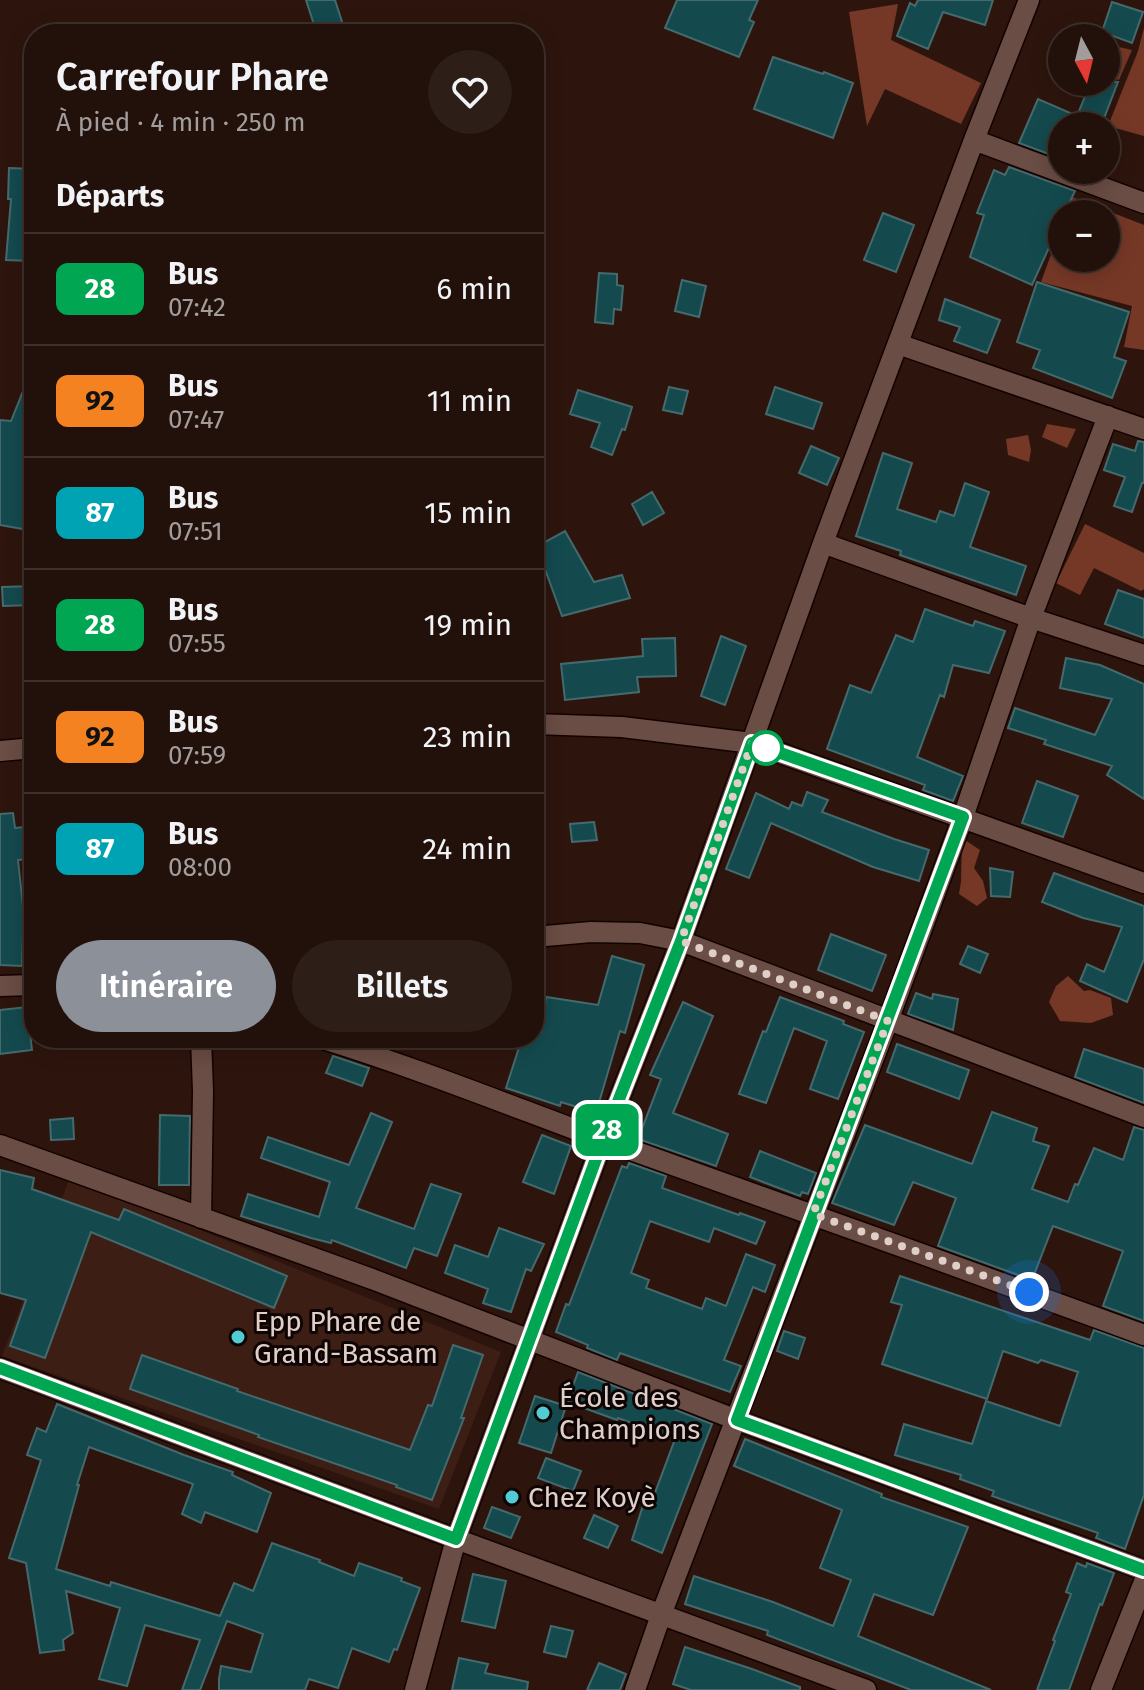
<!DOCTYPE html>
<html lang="fr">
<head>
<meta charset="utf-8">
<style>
	body { margin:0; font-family:"Fira Sans",sans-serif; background:#2e1e18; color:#f1f3f6; height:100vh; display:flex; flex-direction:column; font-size:30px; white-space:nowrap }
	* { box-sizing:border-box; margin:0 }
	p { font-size:26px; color:#a29d9c }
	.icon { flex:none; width:44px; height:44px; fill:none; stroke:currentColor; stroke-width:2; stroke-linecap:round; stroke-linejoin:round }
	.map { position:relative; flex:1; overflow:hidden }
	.side { position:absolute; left:24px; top:24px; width:520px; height:1024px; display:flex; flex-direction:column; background:#22100a; border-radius:32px; box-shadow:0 4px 20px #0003,0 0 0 2px #3f302b }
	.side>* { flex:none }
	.badge { padding:0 16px; border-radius:12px; font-size:28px; line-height:52px }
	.needle { width:52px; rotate:173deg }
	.fabs { position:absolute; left:1048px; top:24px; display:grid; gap:16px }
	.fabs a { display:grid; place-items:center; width:72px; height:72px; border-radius:50%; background:#22100a; box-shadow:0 4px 20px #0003,0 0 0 2px #3f302b; font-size:40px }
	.you { position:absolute; width:40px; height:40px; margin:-20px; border:6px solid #fff; border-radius:50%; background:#1a73e8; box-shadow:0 0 0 12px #1a73e833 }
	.map>.badge { position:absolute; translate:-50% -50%; box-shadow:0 0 0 4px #fff }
	h2 { padding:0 32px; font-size:30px; line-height:72px }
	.round { display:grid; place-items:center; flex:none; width:84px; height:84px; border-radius:42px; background:#2e1e18 }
	.headline { display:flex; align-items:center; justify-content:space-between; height:136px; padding:0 32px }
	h1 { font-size:38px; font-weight:600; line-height:60px }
	.action { display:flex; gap:16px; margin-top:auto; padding:16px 32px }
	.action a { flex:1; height:92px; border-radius:48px; background:#8c9099; color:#fff; font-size:32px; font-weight:600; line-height:92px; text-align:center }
	.action a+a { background:#2e1e18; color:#f1f3f6 }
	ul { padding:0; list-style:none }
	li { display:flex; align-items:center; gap:24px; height:112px; padding:0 32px; border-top:2px solid #3f302b }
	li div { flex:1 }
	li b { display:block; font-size:30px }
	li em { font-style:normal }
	li .badge { min-width:88px; font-weight:700; text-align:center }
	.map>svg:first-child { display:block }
</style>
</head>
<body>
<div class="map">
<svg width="1144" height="1690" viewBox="0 0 1144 1690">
	<rect width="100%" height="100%" fill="#2d150d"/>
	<path fill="#3c1e15" d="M70 1177 501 1352 439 1509 2 1356Z"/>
	<path fill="#763826" d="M898 4 891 40 981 83 961 124 885 89 867 126 849 12Z
		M1144 28V136L1108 126 1138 51Z
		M1106 44 1132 50 1119 80 1106 76Z
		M1072 197 1144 225V350L1124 347 1132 306 1041 282 1062 224V258H1106V214H1066Z
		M1047 424 1076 429 1067 448 1042 437Z
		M1028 435 1031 450 1029 462 1008 455 1006 439Z
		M1085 524 1144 553V589L1141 591 1094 568 1080 595 1056 583Z
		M962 838 980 850 974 868 983 881 987 898 977 906 959 894 961 882Z
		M1068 976 1084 991 1090 990 1111 998 1113 1015 1091 1023 1060 1021 1049 1002 1056 986Z"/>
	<path fill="#144a4e" stroke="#456a6d" stroke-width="2" d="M306 0H335L346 34H317Z
		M677 0H758L749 20 754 22 739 57 665 28Z
		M918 0H993L985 25 943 12 928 49 897 36 910 3 915 6Z
		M1112 2 1143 12 1132 43 1102 32Z
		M773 57 823 74 824 72 853 83 833 138 754 109Z
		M1091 82H1118L1101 126H1062V159L1019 143 1038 99 1077 116Z
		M1009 167 1075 191 1064 214H1062V219L1032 285 970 257 984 215 977 213 994 170 1005 175Z
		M9 168 34 169 32 261 6 260 11 199H8Z
		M883 213 914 225 896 272 864 260Z
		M599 273 617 274V285L623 286 621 310 614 309 613 324 595 322Z
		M682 280 706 286 699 317 675 311Z
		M1037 282 1129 312 1114 357 1126 361 1112 398 1033 368 1040 350 1017 342Z
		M945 299 1000 320 987 353 954 341 960 327 939 320Z
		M32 369 34 370V400L26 457 34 459V531L0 525V420L11 421Z
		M669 387 688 391 682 414 663 410Z
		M775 387 822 403 813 429 766 414Z
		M578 390 632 407 625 430 622 429 612 455 591 447 600 423 570 414Z
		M1138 441 1144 442V483H1142L1132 512 1114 506 1125 477 1104 470 1113 444 1135 451Z
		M811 446 839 458 827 485 799 473Z
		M883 453 912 463 897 509 936 522 940 511 954 516 965 483 989 492 970 547 1026 566 1016 595 900 555 901 551 856 536Z
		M652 492 664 513 643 525 632 504Z
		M565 531 594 582 622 575 630 598 562 616 546 572 534 548Z
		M34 586V605L3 606 2 587Z
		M1118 590 1144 599V638L1105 624Z
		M925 609 973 626 975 621 1005 631 989 673 953 665 944 697 940 695 917 757 963 776 953 801 923 790 925 785 827 749 850 685 871 693 896 635 913 642Z
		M721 636 746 646 725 705 701 696Z
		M675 638 676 676 637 677 639 692 565 700 561 664 643 656 642 639Z
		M1066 658 1100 665 1144 684V799L1107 775 1112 766 1044 744 1046 740 1008 728 1015 708 1095 735 1112 699 1060 688Z
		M1037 781 1078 796 1063 837 1022 823Z
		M807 792 828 800 822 812 894 839 929 850 919 881 873 867 771 823 749 878 726 869 756 793 789 809 792 802 802 806Z
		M13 813 15 828 34 826V858L18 860 26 934 23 935 22 966 0 965V814Z
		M594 822 597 840 572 842 570 824Z
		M990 868 1013 872 1010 897 991 896Z
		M1054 873 1144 906V959L1127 1002 1080 981 1087 964 1104 972 1122 927 1083 918 1042 902Z
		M831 934 886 955 872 991 818 970Z
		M968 946 988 954 980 973 960 964Z
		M612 956 644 965 625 1033 620 1031 596 1113 561 1102 560 1106 506 1088 522 1038H534V1030L541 1032 546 997 598 1005Z
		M916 993 932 999 933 994 958 999 953 1030 908 1014Z
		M780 997 844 1021 843 1024 864 1032 838 1099 810 1089 827 1041 794 1028 766 1103 739 1094 763 1031 766 1032Z
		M683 1002 713 1016 673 1113 728 1134 716 1166 638 1139 661 1079 650 1075Z
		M27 1007 32 1050 0 1054V1010Z
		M897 1044 969 1070 959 1099 887 1072Z
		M1084 1049 1144 1069V1103L1075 1077Z
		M333 1056 369 1068 362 1086 326 1073Z
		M992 1112 1037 1128 1033 1141 1049 1146 1032 1189 1068 1202 1075 1184 1078 1185 1094 1148 1123 1160 1134 1127 1144 1130V1321L1103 1306 1123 1251 1053 1226 1032 1280 938 1246 956 1198 913 1182 894 1225 832 1203 865 1125 972 1164Z
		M371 1113 392 1122 356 1208 414 1229 431 1184 461 1194 437 1256 414 1248 406 1268 332 1240 331 1243 311 1238 241 1216 248 1194 319 1217 330 1182 261 1158 268 1137 349 1165Z
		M160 1115 190 1116 189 1185H159Z
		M73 1118 74 1139 51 1140 50 1120Z
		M542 1135 571 1146 554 1194 523 1182Z
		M760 1151 816 1173 808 1194 802 1192 800 1196 750 1177Z
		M629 1163 666 1176 662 1188 739 1215 740 1213 765 1222 756 1244 714 1228 709 1242 650 1221 631 1273 649 1280 646 1288 702 1309 706 1298 726 1306 746 1254 775 1265 765 1292 753 1287 724 1360 741 1366 730 1392 620 1353 617 1360 587 1348 588 1345 556 1332 566 1304 569 1305 622 1166 627 1168Z
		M0 1170 34 1178 32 1189 119 1220 124 1209 287 1276 274 1308 91 1232 45 1358 10 1346 26 1300 0 1293Z
		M499 1228 544 1244 531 1271 526 1269 511 1312 483 1303 488 1289 445 1273 455 1245 488 1257Z
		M900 1276 1090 1340 1094 1330 1144 1348V1495L1125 1549 1096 1538 1098 1533 992 1496 994 1491 960 1479 961 1475 895 1455 904 1424 972 1444 986 1401 1060 1426 1078 1372 1041 1360 1038 1363 1003 1351 987 1399 882 1364 902 1305 891 1302Z
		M784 1331 805 1338 798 1359 777 1351Z
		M453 1345 483 1355 461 1418H464L432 1500 396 1487 397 1485 258 1437 259 1435 130 1389 142 1355 238 1389 237 1391 410 1450 428 1405 432 1406Z
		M578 1372 712 1424 662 1553 632 1540 646 1496 653 1498 675 1439 618 1418 617 1420 567 1402Z
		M535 1396 566 1406 551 1453 519 1443Z
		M57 1404 184 1455 233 1472 232 1475 271 1493 257 1532 205 1512 201 1523 182 1514 193 1484 89 1447 77 1485H79L56 1569 110 1586 111 1582 220 1616 234 1583 253 1591 272 1543 320 1560 319 1562 354 1576 359 1563 402 1578 401 1581 420 1588 397 1650 394 1649 389 1662 352 1648 338 1688 309 1679 305 1690H219V1679L221 1666 251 1672 263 1634 227 1621 200 1690H182L200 1640 145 1625 127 1686 99 1679 120 1608 66 1591 73 1633 63 1640 64 1650 40 1653 26 1563 9 1558 41 1460 27 1455 37 1428 46 1432Z
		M745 1439 882 1494 881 1497 968 1527 933 1615 874 1594 858 1636 991 1690H911L767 1635 768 1631 685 1604 694 1576 773 1602 833 1626 851 1580 820 1568 842 1510 734 1466Z
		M546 1458 581 1471 573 1491 538 1478Z
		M492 1507 520 1517 511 1538 484 1528Z
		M594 1515 618 1526 608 1548 584 1538Z
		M1077 1563 1086 1567 1087 1563 1114 1573 1102 1605 1100 1604 1069 1690H1037L1055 1641 1053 1640 1071 1594 1066 1592Z
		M473 1574 506 1581 495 1628 462 1621Z
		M551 1626 573 1631 566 1657 544 1652Z
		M685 1647 752 1669 800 1687V1690H691L673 1684Z
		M459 1658 488 1664 485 1673 528 1682 527 1690H452Z
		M599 1663 626 1674 620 1690H587Z"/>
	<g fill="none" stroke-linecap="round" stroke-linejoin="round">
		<g stroke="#130200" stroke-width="23">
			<path id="street" d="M974 140 1144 203
				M898 344 1144 429
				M823 543 1031 618 1144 655
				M534 724 622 727 752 743 1144 883
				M0 751 34 748
				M534 937 591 932 640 933 681 941 1144 1117
				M0 986 34 985
				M320 1038C417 1068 511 1106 606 1141 786 1205 965 1269 1144 1335
				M0 1145 372 1279 737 1420 1144 1570
				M201 1218 203 1091 201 1038
				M0 1368 456 1539 866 1690
				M415 1690 456 1539 603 1140 681 941 823 543 974 140 1029 0
				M635 1690 661 1615 888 1021 963 817 1031 618 1108 416
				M1101 1690 1144 1582"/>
		</g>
		<use href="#street" stroke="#6a4d44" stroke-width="20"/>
	</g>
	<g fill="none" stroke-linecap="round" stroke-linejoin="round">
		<g stroke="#fff" stroke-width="18">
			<path id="line" d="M0 1368 456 1539 603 1140 681 941 752 743 963 817 737 1420 1144 1570"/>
		</g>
		<use href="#line" stroke="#00a651" stroke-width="12"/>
		<path stroke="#e0cfc9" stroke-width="8" stroke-dasharray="0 14.4" d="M766 748 752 743 681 941 888 1021 813 1214 1029 1292"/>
	</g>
	<circle fill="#fff" stroke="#00a651" stroke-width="4" cx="766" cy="748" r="16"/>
	<g fill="#51ccd5" stroke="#0e0403" stroke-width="3">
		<circle cx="238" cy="1337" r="8"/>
		<circle cx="543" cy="1413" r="8"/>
		<circle cx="512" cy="1497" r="8"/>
	</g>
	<g text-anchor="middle" stroke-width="6" stroke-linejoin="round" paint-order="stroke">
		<g font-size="28" fill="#e0cfc9" stroke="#0e0403" text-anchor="start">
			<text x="254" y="1331">Epp Phare de<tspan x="254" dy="32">Grand-Bassam</tspan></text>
			<text x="559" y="1407">École des<tspan x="559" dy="32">Champions</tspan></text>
			<text x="528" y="1507">Chez Koyè</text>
		</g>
	</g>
</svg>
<div class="fabs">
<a><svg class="needle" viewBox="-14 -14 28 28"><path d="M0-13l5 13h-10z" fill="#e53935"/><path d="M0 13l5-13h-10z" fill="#a29d9c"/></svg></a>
<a>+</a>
<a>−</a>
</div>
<div class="you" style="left:1029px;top:1292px"></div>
<b class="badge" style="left:607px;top:1130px;background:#00a651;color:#fff">28</b>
<section class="side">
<div class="headline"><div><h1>Carrefour Phare</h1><p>À pied · 4 min · 250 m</p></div><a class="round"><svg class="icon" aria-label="heart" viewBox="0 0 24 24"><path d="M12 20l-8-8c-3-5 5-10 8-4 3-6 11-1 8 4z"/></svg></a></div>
<h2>Départs</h2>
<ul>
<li><span class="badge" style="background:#00a651;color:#fff">28</span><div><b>Bus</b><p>07:42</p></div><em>6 min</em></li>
<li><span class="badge" style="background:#f58220;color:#111">92</span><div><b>Bus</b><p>07:47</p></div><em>11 min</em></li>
<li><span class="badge" style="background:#00a3b4;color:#fff">87</span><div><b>Bus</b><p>07:51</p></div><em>15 min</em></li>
<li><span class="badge" style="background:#00a651;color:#fff">28</span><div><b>Bus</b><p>07:55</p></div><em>19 min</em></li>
<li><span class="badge" style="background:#f58220;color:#111">92</span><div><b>Bus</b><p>07:59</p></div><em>23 min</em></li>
<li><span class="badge" style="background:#00a3b4;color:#fff">87</span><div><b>Bus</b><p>08:00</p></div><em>24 min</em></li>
</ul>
<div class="action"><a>Itinéraire</a><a>Billets</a></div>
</section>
</div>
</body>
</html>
